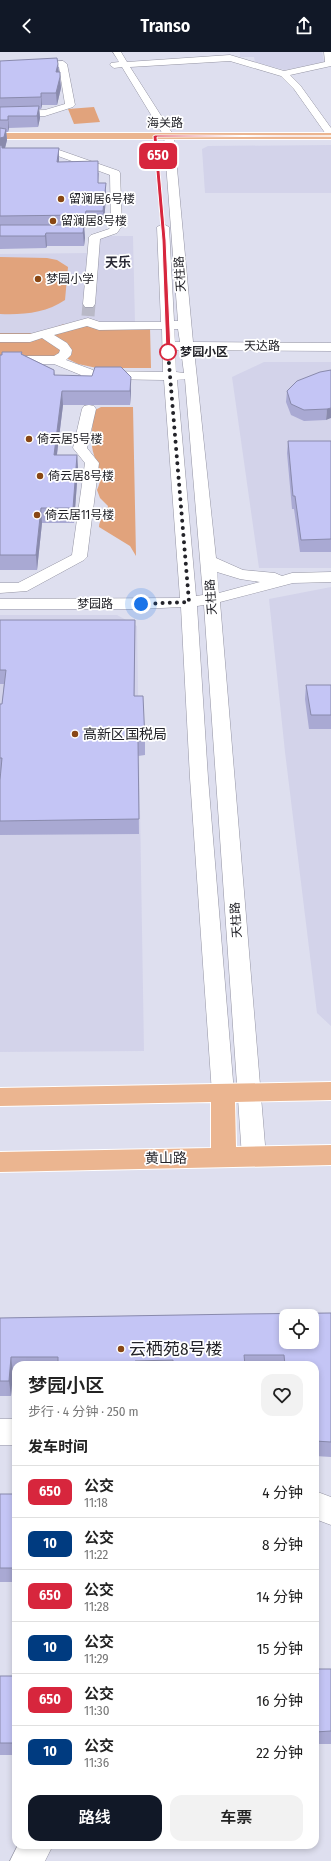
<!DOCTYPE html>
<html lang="zh">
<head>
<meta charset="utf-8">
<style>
	body { margin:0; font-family:"Fira Sans Condensed","Noto Sans SC",sans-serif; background:#f2f2f2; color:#222; height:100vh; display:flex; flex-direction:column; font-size:15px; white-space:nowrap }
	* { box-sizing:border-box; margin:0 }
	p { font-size:13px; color:#767676 }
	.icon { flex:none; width:22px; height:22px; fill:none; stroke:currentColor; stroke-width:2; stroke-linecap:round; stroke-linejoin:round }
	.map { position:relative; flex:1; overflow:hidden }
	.drawer { position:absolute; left:12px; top:1309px; width:307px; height:488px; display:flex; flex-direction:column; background:#fff; border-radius:12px; box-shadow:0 2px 6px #0003 }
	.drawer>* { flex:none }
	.badge { padding:0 8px; border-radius:6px; font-size:14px; line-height:26px }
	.controls { position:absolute; left:279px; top:1257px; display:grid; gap:8px }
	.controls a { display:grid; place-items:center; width:40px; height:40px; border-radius:8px; background:#fff; box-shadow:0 2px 6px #0003; font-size:20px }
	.you { position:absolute; width:20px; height:20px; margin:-10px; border:3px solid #fff; border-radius:50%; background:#1a73e8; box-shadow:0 0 0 6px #1a73e833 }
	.map>.badge { position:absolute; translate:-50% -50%; box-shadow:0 0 0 2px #fff }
	h2 { padding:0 16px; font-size:15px; line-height:36px }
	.round { display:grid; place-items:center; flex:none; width:42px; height:42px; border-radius:12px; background:#f2f2f2 }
	.headline { display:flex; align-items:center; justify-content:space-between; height:68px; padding:0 16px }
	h1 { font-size:19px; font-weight:600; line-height:30px }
	.action { display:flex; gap:8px; margin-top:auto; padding:8px 16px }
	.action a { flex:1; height:46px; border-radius:12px; background:#111827; color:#fff; font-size:16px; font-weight:600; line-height:46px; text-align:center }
	.action a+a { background:#f2f2f2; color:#222 }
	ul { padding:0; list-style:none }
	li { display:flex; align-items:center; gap:12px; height:52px; padding:0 16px; border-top:1px solid #e0e0e0 }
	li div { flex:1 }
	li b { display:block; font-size:15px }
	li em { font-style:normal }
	li .badge { min-width:44px; font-weight:700; text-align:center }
	header { display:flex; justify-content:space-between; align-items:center; height:52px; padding:0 16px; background:#111827; color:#fff; font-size:18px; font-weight:600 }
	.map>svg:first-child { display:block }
</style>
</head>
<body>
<header><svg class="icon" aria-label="back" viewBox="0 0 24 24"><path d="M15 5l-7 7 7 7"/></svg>Transo<svg class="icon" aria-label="share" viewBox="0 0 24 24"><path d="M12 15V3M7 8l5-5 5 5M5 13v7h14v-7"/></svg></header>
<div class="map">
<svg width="331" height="1809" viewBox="0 0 331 1809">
	<rect width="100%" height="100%" fill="#dedfef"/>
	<path fill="#d3d3ea" d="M240 0H322L324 10 285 18 255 10 254 5H240Z
		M331 93V141H205L202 97 208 94Z
		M90 184H133L135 272H64L38 281H0V202L89 201Z
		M264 310H331V516H259L232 325Z
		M331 535V974L317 961 285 700 269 547Z
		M0 563H117L137 574 144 999 0 1000Z"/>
	<path fill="#e1a37c" d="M94 55 100 70 74 72 68 57Z
		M0 205 47 206 57 208 68 215 65 248C46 261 23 263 0 262Z
		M64 272H135L150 275 151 316H97L78 312 66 306H0V281H38Z
		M101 355H133L136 504 130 494 99 475C99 467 107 462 108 454L100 446 97 438C106 418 94 412 92 394 91 383 93 371 93 359Z"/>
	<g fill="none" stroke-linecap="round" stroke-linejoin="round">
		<path stroke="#b9b9c7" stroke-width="13" stroke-dasharray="13 6" stroke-linecap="butt" d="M88 264 89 252"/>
		<g stroke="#9494a3" stroke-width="1">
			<path id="minor" d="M113 0H121L127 10 230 3 284 19 325 10 324 0H331V14L290 23 300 33 331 76V86L328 85 294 37 281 24 230 9 130 15 174 84 193 290 331 291V299L194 298 216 506 243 518 275 521 282 524 292 521 331 520V530L293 531 220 550 266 1105 262 1112 254 1114 246 1112 242 1105 204 553 197 554 208 726 234 1041 231 1047 223 1050 215 1047 212 1041 190 726 181 555 141 557H0V547L180 546 164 328 102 327 97 326 95 323 97 320 102 319 163 320 162 277 99 278 87 274 54 283 67 291 72 298 71 303 66 308 93 318C96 323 95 331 92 336H82L80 333 81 323 54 312H0V304H54L59 301 60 298 42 286 30 290H0V282H30L88 266 100 270H161L157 175 163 172 169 175 174 269H178L164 84 122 15 114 16 110 13 111 11 119 10ZM174 277H178L180 290H175ZM175 298H181L184 321 176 320ZM185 327 203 543 196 544 177 328ZM217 520 240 527 260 530 219 541Z
				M63 9 67 12 75 53 73 55 45 64 0 65V59L45 58 65 52 59 15 0 18V12Z
				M0 98H59L119 119 120 121 122 174 117 181 100 187 95 252 93 255H85L83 252 89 185 91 183 109 177 111 174 110 123 58 104H0Z
				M89 353 94 354 96 357 87 396 99 411 87 505 84 508 27 539 0 541V531H18L72 503 85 411 73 396 82 357 84 354Z
				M0 1367H16V1393H0Z
				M315 1439 331 1445V1473L315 1467Z
				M18 1793H53L45 1809H10Z"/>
		</g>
		<g stroke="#fff" stroke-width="2">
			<path id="major" d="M0 81H331V87H0Z
				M331 1030V1048L235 1050 236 1095 331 1093V1113L0 1120V1100L211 1096V1050L0 1054V1036Z"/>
		</g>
		<use href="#minor" fill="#fff" fill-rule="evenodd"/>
		<use href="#major" fill="#ebb590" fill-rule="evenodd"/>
	</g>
	<path fill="#a9a9d3" d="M0 9 58 12 61 36 57 53H42L41 57H39L40 66 38 75 9 76 8 80H6L7 88 5 96H59V110L99 121 98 131 106 143 104 172H86V176H84L85 186 84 194H47L46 196 0 197Z
		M22 300V302L54 318 55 323 131 339 130 353H63L57 403H77L78 417 74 471H42L37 518H0V303Z
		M331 318 326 368 304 369 291 363 286 350 287 339Z
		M288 389H331V500H300L294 457H292L287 401Z
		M0 568H135L134 644 145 689V703L138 704 139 782 0 783V728L1 721H0V652H2L4 632H0Z
		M306 633H331V677H309L305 647Z
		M331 1261V1405L315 1404V1313H16V1320H13L11 1344H0V1266Z
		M0 1442H16V1530H0Z
		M315 1617H331V1692H315Z
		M0 1624H16V1703H0Z"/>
	<path fill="#898aac" d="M58 12 59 23 56 20Z
		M60 25 61 36 57 53 56 41Z
		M41 41 42 53 41 57Z
		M39 54 40 66 38 75 37 64Z
		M8 64 9 76 8 80Z
		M6 77 7 88 5 96 0 98V86Z
		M59 96V108L58 122 57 110Z
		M106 131V143L104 172 103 159Z
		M86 159V176L85 163Z
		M84 173 85 186 84 194 83 181Z
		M46 181 47 194 46 196 45 184Z
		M131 325V339L130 353V339Z
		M62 339 63 353 55 417 54 403Z
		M331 356V366L326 368 327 357Z
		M77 403 78 417 74 471 73 456Z
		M41 456 42 471 37 518 36 503Z
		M135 568V582L134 658V644Z
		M11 1305 13 1320 11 1344 9 1329Z"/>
	<path fill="#c4c5f5" stroke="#898aac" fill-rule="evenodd" d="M57 6 58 12 56 20H60V25L56 41H41V45L0 46V9Z
		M39 54 37 64H8V68H0V55Z
		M0 76 6 77 4 85 0 86Z
		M0 93 2 94V96H59L57 110 98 109V131H106L103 159H86L85 163 0 164Z
		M0 173H84L83 181H46L45 184H0Z
		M2 300H22L21 302 54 318V323L92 324 95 315H121L131 325 130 339H62L54 403H77L73 456H41L36 503H0V303H2Z
		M331 318V356L327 357 304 358 291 352 287 339 297 329 320 320Z
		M288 389H331V487L301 488 295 444H293Z
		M0 568H135L134 644H143L145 689H138L139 767 0 769V728L2 706H0V652H2L6 618H0Z
		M306 633H331V663H311Z
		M331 1261V1390L315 1389V1313H285L284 1303H244L245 1313H173V1308L135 1309V1313H58V1305H11L9 1329H0V1266L242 1262ZM286 1264H312V1290H286Z
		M0 1442H16V1516H0Z
		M315 1617H331V1679L315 1680Z
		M0 1624H16V1691H0Z"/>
	<path fill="#d7263d" stroke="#fff" d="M155 83 331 84 157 85 166 188 171 300 168 302 166 300 162 188 153 84Z"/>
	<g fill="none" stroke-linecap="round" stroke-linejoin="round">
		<path stroke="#232329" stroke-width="4" stroke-dasharray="0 7.2" d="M141 552 189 550 168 300"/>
	</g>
	<g fill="#894714" stroke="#fff" stroke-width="1.5">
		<circle cx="61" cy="147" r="4"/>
		<circle cx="53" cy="169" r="4"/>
		<circle cx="38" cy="227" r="4"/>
		<circle cx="29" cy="387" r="4"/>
		<circle cx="40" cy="424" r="4"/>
		<circle cx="37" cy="463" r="4"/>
		<circle cx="75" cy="682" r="4"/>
		<circle cx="121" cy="1297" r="4"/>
	</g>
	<circle fill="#fff" stroke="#d7263d" stroke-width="2" cx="168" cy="300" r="8"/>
	<g text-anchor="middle" stroke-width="3.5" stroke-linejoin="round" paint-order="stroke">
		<g font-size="12" fill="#232329" stroke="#fff">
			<text x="165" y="75">海关路</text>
			<text transform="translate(180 222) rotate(-94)" y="4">天柱路</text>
			<text x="262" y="298">天达路</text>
			<text transform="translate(211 545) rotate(-94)" y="4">天柱路</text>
			<text x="95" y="556">梦园路</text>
			<text transform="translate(236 868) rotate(-94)" y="4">天柱路</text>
		</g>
		<g font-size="12" fill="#232329" stroke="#fff" text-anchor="start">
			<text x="69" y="151">留澜居6号楼</text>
			<text x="61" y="173">留澜居8号楼</text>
			<text x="46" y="231">梦园小学</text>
			<text x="37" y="391">倚云居5号楼</text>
			<text x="48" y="428">倚云居8号楼</text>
			<text x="45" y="467">倚云居11号楼</text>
		</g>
		<g font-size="12" font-weight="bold" fill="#232329" stroke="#fff" text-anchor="start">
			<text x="180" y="304">梦园小区</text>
		</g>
		<g font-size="13" font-weight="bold" fill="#2a2a36" stroke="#fff">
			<text x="118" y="215">天乐</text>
		</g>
		<g font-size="14" fill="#232329" stroke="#fff" text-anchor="start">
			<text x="83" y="687">高新区国税局</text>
		</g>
		<g font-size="14" fill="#232329" stroke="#fff">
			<text transform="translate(166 1106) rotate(-1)" y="5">黄山路</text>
		</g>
		<g font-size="17" fill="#232329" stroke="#fff" text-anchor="start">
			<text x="129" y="1303">云栖苑8号楼</text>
		</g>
	</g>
</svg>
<div class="controls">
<a><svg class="icon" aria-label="locate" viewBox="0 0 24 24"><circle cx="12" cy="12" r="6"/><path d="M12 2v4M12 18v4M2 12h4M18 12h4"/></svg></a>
</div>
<div class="you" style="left:141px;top:552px"></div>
<b class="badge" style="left:158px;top:104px;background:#d7263d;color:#fff">650</b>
<section class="drawer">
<div class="headline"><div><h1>梦园小区</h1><p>步行 · 4 分钟 · 250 m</p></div><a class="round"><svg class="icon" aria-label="heart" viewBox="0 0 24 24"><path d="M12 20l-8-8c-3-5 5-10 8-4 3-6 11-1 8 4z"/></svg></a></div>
<h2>发车时间</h2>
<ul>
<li><span class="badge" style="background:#d7263d;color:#fff">650</span><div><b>公交</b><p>11:18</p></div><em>4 分钟</em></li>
<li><span class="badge" style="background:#003b80;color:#fff">10</span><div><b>公交</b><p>11:22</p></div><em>8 分钟</em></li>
<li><span class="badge" style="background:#d7263d;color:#fff">650</span><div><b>公交</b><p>11:28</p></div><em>14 分钟</em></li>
<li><span class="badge" style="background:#003b80;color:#fff">10</span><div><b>公交</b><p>11:29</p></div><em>15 分钟</em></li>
<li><span class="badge" style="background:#d7263d;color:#fff">650</span><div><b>公交</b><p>11:30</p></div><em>16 分钟</em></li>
<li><span class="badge" style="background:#003b80;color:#fff">10</span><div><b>公交</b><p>11:36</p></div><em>22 分钟</em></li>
</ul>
<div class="action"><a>路线</a><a>车票</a></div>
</section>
</div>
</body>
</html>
